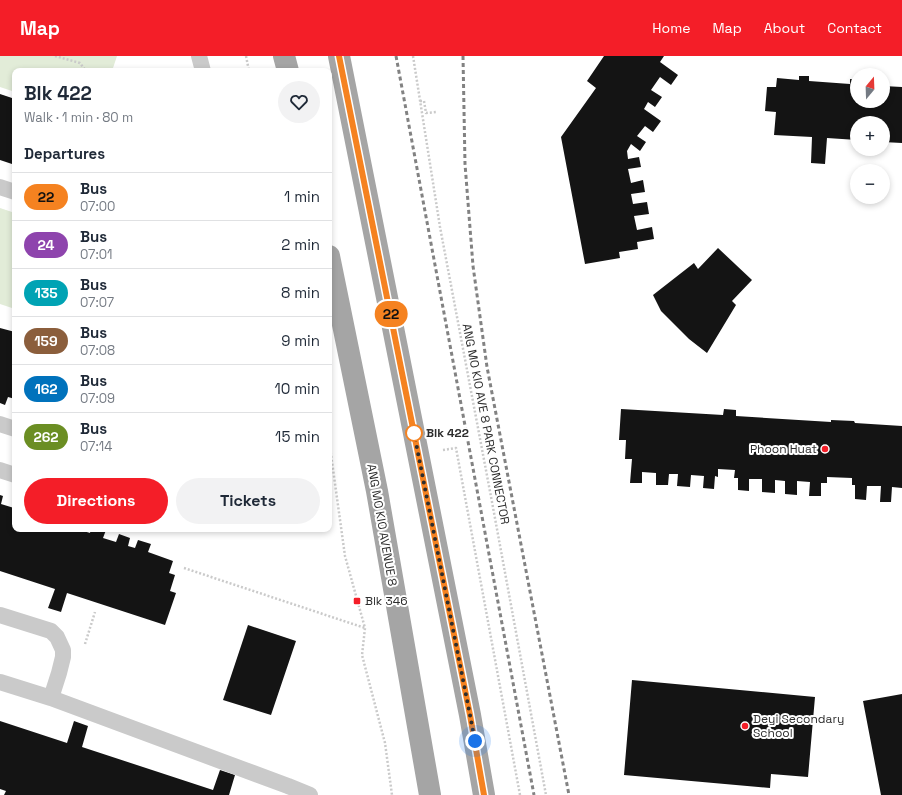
<!DOCTYPE html>
<html lang="en">
<head>
<meta charset="utf-8">
<style>
	body { margin:0; font-family:"Space Grotesk",sans-serif; background:#f2f2f3; color:#1f2937; height:100vh; display:flex; flex-direction:column; font-size:15px; white-space:nowrap }
	* { box-sizing:border-box; margin:0 }
	p { font-size:13px; color:#747a83 }
	.icon { flex:none; width:22px; height:22px; fill:none; stroke:currentColor; stroke-width:2; stroke-linecap:round; stroke-linejoin:round }
	.map { position:relative; flex:1; overflow:hidden }
	.panel { position:absolute; left:12px; top:12px; width:320px; height:464px; display:flex; flex-direction:column; background:#fff; border-radius:8px; box-shadow:0 2px 6px #0003 }
	.panel>* { flex:none }
	.badge { padding:0 8px; border-radius:13px; font-size:14px; line-height:26px }
	.needle { width:26px; rotate:19deg }
	.buttons { position:absolute; left:850px; top:12px; display:grid; gap:8px }
	.buttons a { display:grid; place-items:center; width:40px; height:40px; border-radius:50%; background:#fff; box-shadow:0 2px 6px #0003; font-size:20px }
	.you { position:absolute; width:20px; height:20px; margin:-10px; border:3px solid #fff; border-radius:50%; background:#1a73e8; box-shadow:0 0 0 6px #1a73e833 }
	.map>.badge { position:absolute; translate:-50% -50%; box-shadow:0 0 0 2px #fff }
	h2 { padding:0 12px; font-size:15px; line-height:36px }
	.round { display:grid; place-items:center; flex:none; width:42px; height:42px; border-radius:21px; background:#f2f2f3 }
	.head { display:flex; align-items:center; justify-content:space-between; height:68px; padding:0 12px }
	h1 { font-size:19px; font-weight:800; line-height:30px }
	.action { display:flex; gap:8px; margin-top:auto; padding:8px 12px }
	.action a { flex:1; height:46px; border-radius:24px; background:#f41e28; color:#fff; font-size:16px; font-weight:800; line-height:46px; text-align:center }
	.action a+a { background:#f2f2f3; color:#1f2937 }
	ul { padding:0; list-style:none }
	li { display:flex; align-items:center; gap:12px; height:48px; padding:0 12px; border-top:1px solid #e0e1e3 }
	li div { flex:1 }
	li b { display:block; font-size:15px }
	li em { font-style:normal }
	li .badge { min-width:44px; font-weight:700; text-align:center }
	header { display:flex; align-items:center; gap:24px; box-sizing:border-box; height:56px; padding:0 20px; background:#f41e28; color:#fff }
	header strong { font-size:19px }
	nav { display:flex; gap:22px; margin-inline-start:auto; font-size:14px }
	.map>svg:first-child { display:block }
</style>
</head>
<body>
<header>
<strong>Map</strong>
<nav><a>Home</a><a>Map</a><a>About</a><a>Contact</a></nav>
</header>
<div class="map">
<svg width="902" height="739" viewBox="0 0 902 739">
	<rect width="100%" height="100%" fill="#fff"/>
	<path fill="#e2ecd8" d="M0 0H117L112 15H15V36L0 31Z
		M0 152 15 157V253L0 248Z"/>
	<path fill="#141414" d="M604 0H664L660 6 678 19 671 29 660 21 651 34 662 41 655 51 648 46 644 53 661 65 653 76 645 70 637 80 646 86 640 95 631 88 627 95 628 103 639 101 641 111 628 113 631 127 643 124 645 136 631 138 633 148 647 146 649 158 634 160 637 174 652 171 654 183 637 186 638 193 619 196 620 202 585 208 561 81 596 32 587 25Z
		M799 20H809V25L850 28V23L857 24V45H883V30L902 31V87L883 86V67H857V84L827 82 825 108 811 107 812 81 774 79 776 56 765 55 767 31H776L777 22 799 24Z
		M0 38 15 43V109L0 104Z
		M718 192 752 224 732 245 736 249 707 297 689 283 661 255 653 239 694 207 698 213Z
		M0 272 15 276V343L8 341 5 349 0 347Z
		M621 353 723 359 724 353 736 354V360L831 366V364L854 365 855 367 902 370V432L892 431 891 446H880L881 430H867L866 444 855 443V429H852V422L827 421V427H821V440H809L810 426 797 425V439L785 438V425L775 424V437L762 436V423H749V435L738 434V422H734L735 414 718 413V421L715 420 714 433 703 432 704 420 691 419 690 431 677 430 678 418H669L668 429H656V417L642 416V427H630L632 403H625L626 384H619Z
		M0 439 3 440 1 448 14 452 15 449V473H77L90 477 91 473H104L106 474 103 482 116 486 119 478 130 482 128 490 135 492 138 484 151 488 148 496 173 505 169 517 175 519 170 535 176 537 165 569 67 537 61 556 48 552 55 533 0 515Z
		M248 569 296 585 271 659 223 644Z
		M632 624 815 641 808 721 771 718 770 732 624 719Z
		M902 638V739H881L863 645Z
		M0 665 67 687 74 665 88 670 82 691 213 734 220 714 235 719 229 739H4L6 735 0 733Z"/>
	<g fill="none" stroke-linecap="round" stroke-linejoin="round">
		<path stroke="#cacaca" stroke-width="2.5" stroke-dasharray="2 2" stroke-linecap="butt" d="M55 0 80 7 86 15
			M246 0 249 15
			M413 0 440 171 492 446 546 739
			M420 45H424L426 57 437 56
			M329 384 345 500 365 572 362 599 385 687 392 739
			M443 394 456 392 520 739
			M184 512 365 572
			M85 588 95 556"/>
		<path stroke="#cacaca" stroke-width="16" d="M199 0 203 15
			M0 131 15 136
			M0 368 15 373
			M0 414 15 419
			M0 559 51 575 57 581 63 594V601L59 617 51 642
			M0 626 51 642 288 730 310 739"/>
		<path stroke="#a5a5a5" stroke-width="22" d="M284 0 288 15
			M339 0 470 659 484 739
			M329 200 377 435 430 739"/>
		<path stroke="#828282" stroke-width="3" stroke-dasharray="4 3" stroke-linecap="butt" d="M396 0 534 739
			M463 0 465 108 473 210 487 311 569 739"/>
	</g>
	<g fill="none" stroke-linecap="round" stroke-linejoin="round">
		<g stroke="#fff" stroke-width="9">
			<path id="line" d="M339 0 470 659 484 739"/>
		</g>
		<use href="#line" stroke="#f58220" stroke-width="6"/>
		<path stroke="#2d2d2d" stroke-width="4" stroke-dasharray="0 7.2" d="M414 377 470 659 475 685"/>
	</g>
	<circle fill="#fff" stroke="#f58220" stroke-width="2" cx="414" cy="377" r="8"/>
	<g fill="#f41e28" stroke="#fff" stroke-width="1.5">
		<circle cx="825" cy="393" r="4"/>
		<rect x="353" y="541" width="8" height="8" rx="2"/>
		<circle cx="745" cy="670" r="4"/>
	</g>
	<g text-anchor="middle" stroke-width="4" stroke-linejoin="round" paint-order="stroke">
		<g font-size="12" fill="#2d2d2d" stroke="#fff">
			<text transform="translate(486 368) rotate(79)" y="4">ANG MO KIO AVE 8 PARK CONNECTOR</text>
			<text transform="translate(382 469) rotate(80)" y="4">ANG MO KIO AVENUE 8</text>
		</g>
		<g font-size="12" font-weight="bold" fill="#2d2d2d" stroke="#fff" text-anchor="start">
			<text x="426" y="381">Blk 422</text>
		</g>
		<g font-size="12" fill="#2d2d2d" stroke="#fff" text-anchor="start">
			<text x="817" y="397" text-anchor="end">Phoon Huat</text>
			<text x="365" y="549">Blk 346</text>
			<text x="753" y="667">Deyi Secondary<tspan x="753" dy="14">School</tspan></text>
		</g>
	</g>
</svg>
<div class="buttons">
<a><svg class="needle" viewBox="-14 -14 28 28"><path d="M0-13l5 13h-10z" fill="#e53935"/><path d="M0 13l5-13h-10z" fill="#747a83"/></svg></a>
<a>+</a>
<a>−</a>
</div>
<div class="you" style="left:475px;top:685px"></div>
<b class="badge" style="left:391px;top:258px;background:#f58220;color:#111">22</b>
<section class="panel">
<div class="head"><div><h1>Blk 422</h1><p>Walk · 1 min · 80 m</p></div><a class="round"><svg class="icon" aria-label="heart" viewBox="0 0 24 24"><path d="M12 20l-8-8c-3-5 5-10 8-4 3-6 11-1 8 4z"/></svg></a></div>
<h2>Departures</h2>
<ul>
<li><span class="badge" style="background:#f58220;color:#111">22</span><div><b>Bus</b><p>07:00</p></div><em>1 min</em></li>
<li><span class="badge" style="background:#8e44ad;color:#fff">24</span><div><b>Bus</b><p>07:01</p></div><em>2 min</em></li>
<li><span class="badge" style="background:#00a3b4;color:#fff">135</span><div><b>Bus</b><p>07:07</p></div><em>8 min</em></li>
<li><span class="badge" style="background:#8b5e3c;color:#fff">159</span><div><b>Bus</b><p>07:08</p></div><em>9 min</em></li>
<li><span class="badge" style="background:#0072bc;color:#fff">162</span><div><b>Bus</b><p>07:09</p></div><em>10 min</em></li>
<li><span class="badge" style="background:#6b8e23;color:#fff">262</span><div><b>Bus</b><p>07:14</p></div><em>15 min</em></li>
</ul>
<div class="action"><a>Directions</a><a>Tickets</a></div>
</section>
</div>
</body>
</html>
